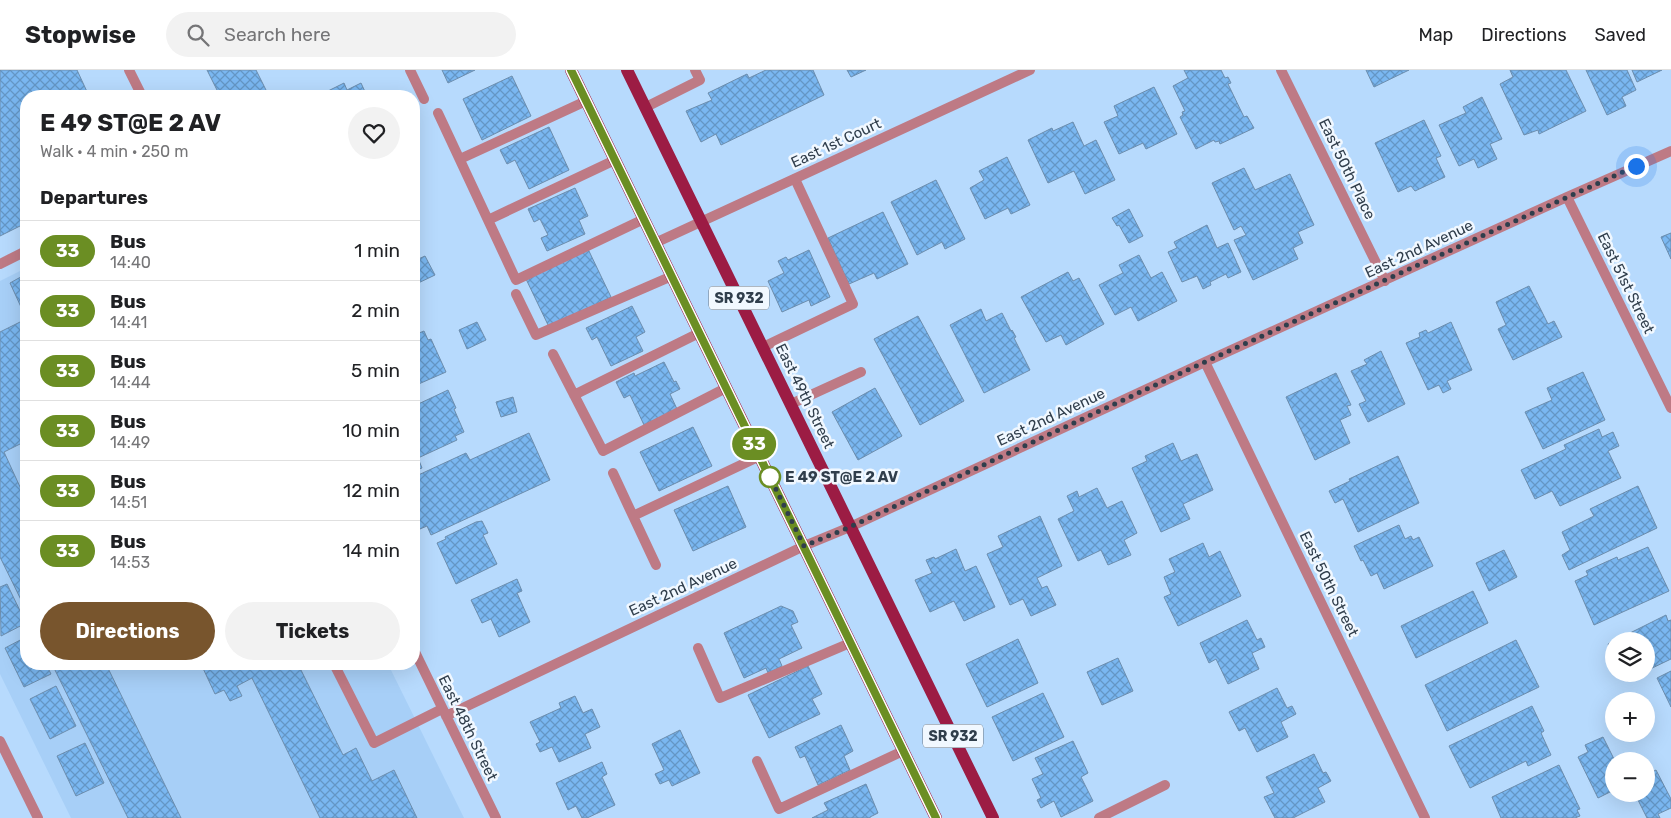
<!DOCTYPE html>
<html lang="en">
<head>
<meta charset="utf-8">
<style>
	body { margin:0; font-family:Rubik,sans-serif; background:#f2f2f2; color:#202124; height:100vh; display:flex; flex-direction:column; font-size:19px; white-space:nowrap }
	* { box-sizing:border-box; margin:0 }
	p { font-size:16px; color:#757577 }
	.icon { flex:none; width:28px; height:28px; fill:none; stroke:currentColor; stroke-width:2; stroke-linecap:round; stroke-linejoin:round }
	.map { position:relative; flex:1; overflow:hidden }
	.side { position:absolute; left:20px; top:20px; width:400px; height:580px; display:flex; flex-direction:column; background:#fff; border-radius:20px; box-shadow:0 5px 20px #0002 }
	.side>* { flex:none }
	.badge { padding:0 10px; border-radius:16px; font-size:18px; line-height:32px }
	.controls { position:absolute; left:1605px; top:562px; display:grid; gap:10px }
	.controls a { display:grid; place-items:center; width:50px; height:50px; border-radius:50%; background:#fff; box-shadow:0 5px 20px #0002; font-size:25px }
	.you { position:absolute; width:25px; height:25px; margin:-12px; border:4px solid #fff; border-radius:50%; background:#1a73e8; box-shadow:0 0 0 8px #1a73e833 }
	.map>.badge { position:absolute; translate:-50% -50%; box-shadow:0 0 0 2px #fff }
	h2 { padding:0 20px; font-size:19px; line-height:45px }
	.round { display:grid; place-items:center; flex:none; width:52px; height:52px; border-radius:26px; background:#f2f2f2 }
	.summary { display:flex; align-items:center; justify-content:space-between; height:85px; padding:0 20px }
	h1 { font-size:24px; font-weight:700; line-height:38px }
	.primary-button { display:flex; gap:10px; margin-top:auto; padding:10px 20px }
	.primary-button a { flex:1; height:58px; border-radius:30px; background:#78552d; color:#fff; font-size:20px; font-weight:700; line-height:58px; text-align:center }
	.primary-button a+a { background:#f2f2f2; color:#202124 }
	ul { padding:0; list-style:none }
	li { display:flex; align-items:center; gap:15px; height:60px; padding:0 20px; border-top:1px solid #e0e0e0 }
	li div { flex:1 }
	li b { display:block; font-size:19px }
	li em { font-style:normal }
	li .badge { min-width:55px; font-weight:700; text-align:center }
	header { display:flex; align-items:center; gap:30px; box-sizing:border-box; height:70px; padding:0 25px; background:#fff; border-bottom:1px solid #e0e0e0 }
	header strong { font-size:24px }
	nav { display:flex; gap:28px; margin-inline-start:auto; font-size:18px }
	.search { width:350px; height:45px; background:#f2f2f2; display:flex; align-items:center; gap:12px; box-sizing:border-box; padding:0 18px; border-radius:28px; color:#757577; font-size:19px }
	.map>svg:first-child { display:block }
</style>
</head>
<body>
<header>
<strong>Stopwise</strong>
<div class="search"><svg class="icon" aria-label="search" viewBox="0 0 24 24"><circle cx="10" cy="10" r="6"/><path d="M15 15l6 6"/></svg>Search here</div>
<nav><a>Map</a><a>Directions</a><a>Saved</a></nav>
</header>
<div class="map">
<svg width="1671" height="748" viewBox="0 0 1671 748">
	<defs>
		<pattern id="building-cross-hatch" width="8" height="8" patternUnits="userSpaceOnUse" patternTransform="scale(1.25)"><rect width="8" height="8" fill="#7ab7f1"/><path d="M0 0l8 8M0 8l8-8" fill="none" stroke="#6496c5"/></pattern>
	</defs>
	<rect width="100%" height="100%" fill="#b7dafd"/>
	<path fill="#a7cff7" d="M26 198V594H388L464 748H71L0 604V211Z"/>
	<path fill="url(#building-cross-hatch)" stroke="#6c8dad" d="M0 0H77L89 26H26V153L0 166Z
		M207 0H256L268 24 264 26H231L229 24 220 26Z
		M442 0H475L448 13Z
		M766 0H813L824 25 721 75 716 64 701 72 686 41 712 30 708 23 747 4 749 8Z
		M847 0H866L851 7Z
		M1184 0H1221L1225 8 1228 7 1231 13 1228 14 1244 47 1247 46 1254 58 1220 74 1219 71 1215 72 1214 70 1196 79 1180 47 1183 45 1182 42 1185 41 1173 16 1188 8Z
		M1366 0H1409L1374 17Z
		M1510 0H1566L1586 41 1539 64 1538 60 1524 65 1500 14 1513 7Z
		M1586 0H1627L1636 20 1622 27 1626 36 1607 45Z
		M1632 0H1662L1637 12Z
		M512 6 531 46 482 70 463 29Z
		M344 13 347 20 361 13 367 26H323L322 24Z
		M1154 17 1177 64 1146 79 1143 73 1119 84 1104 52 1118 46 1114 36Z
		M1482 27 1502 69 1490 74 1497 89 1478 98 1474 89 1459 96 1439 55 1466 43 1463 37Z
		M1424 50 1441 86 1436 88 1445 107 1415 121 1411 116 1398 122 1375 73Z
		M1073 52 1084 76 1096 70 1115 110 1085 124 1074 101 1048 113 1028 70 1052 58 1053 61Z
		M549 57 569 100 529 119 515 90 507 94 500 80Z
		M1007 87 1030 135 1011 144 1008 138 985 149 970 118 984 110 979 101Z
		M1244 98 1255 120 1290 104 1314 155 1298 162 1303 173 1293 178 1298 189 1253 210 1234 170 1246 165 1241 156 1234 160 1212 113Z
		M936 110 965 169 945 179 942 172 917 185 891 132Z
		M575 118 588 146 579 150 585 164 547 181 541 168 548 165 540 149 534 152 528 139Z
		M1129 139 1143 166 1129 173 1119 155 1117 156 1112 148Z
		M883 142 908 194 877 209 874 203 849 214 828 168Z
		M1207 155 1217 178 1228 173 1241 202 1228 208 1226 204 1210 212 1211 215 1203 219 1197 206 1182 212 1168 182 1177 178 1174 172Z
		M1671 163V189L1661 167Z
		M588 179 611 227 549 257 526 209Z
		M809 180 830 227 811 236 809 230 782 242 768 211 784 203 778 191 786 187 788 190Z
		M1139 185 1151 208 1162 202 1177 231 1138 251 1131 237 1115 245 1099 215 1123 203 1119 195Z
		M425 186 435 205 414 215V191Z
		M1068 202 1073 211 1079 208 1104 254 1066 275 1061 265 1046 272 1021 227Z
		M26 204V248L10 213Z
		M1529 216 1548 254 1554 251 1562 267 1513 290 1498 259 1506 255 1496 232Z
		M632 236 645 262 636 267 643 281 611 296 597 267 592 270 586 258Z
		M981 239 986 251 1002 243 1011 261 1012 260 1016 267 1014 268 1030 300 984 323 950 255Z
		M918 246 964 331 920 355 874 269Z
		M26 249V371L4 382 26 430V540L0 487V262Z
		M477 252 486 270 467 279 459 260Z
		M1451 252 1472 300 1447 311 1451 319 1443 323 1439 315 1428 320 1406 273 1420 267 1419 263 1426 260 1428 263Z
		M424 261 428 270 431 269 446 302 414 316V265Z
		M1381 281 1405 334 1368 352 1359 334 1366 331 1351 301 1367 294 1364 290Z
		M664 292 674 312 676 311 680 319 670 324 677 339 644 355 630 325 624 328 616 312 634 303 635 306Z
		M1583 302 1605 350 1543 379 1525 342 1552 330 1547 318Z
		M1336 303 1351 335 1347 336 1351 345 1340 350 1350 373 1315 390 1286 327Z
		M875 318 902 366 858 390 832 342Z
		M448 320 456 338 454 339 464 362 455 366 457 370 418 388 422 398 414 401V336Z
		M513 327 517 342 501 347 496 332Z
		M693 357 712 396 659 421 640 382Z
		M1599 359 1602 367 1613 362 1619 376 1608 381 1621 408 1560 436 1552 421 1535 429 1521 400 1566 379 1564 375Z
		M529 363 550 410 431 465 427 456 420 459 414 446V407L466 383 470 390Z
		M1173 373 1181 391 1197 384 1213 420 1183 434 1190 449 1161 462 1132 398 1147 391 1145 386Z
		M1398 386 1419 433 1358 462 1343 429 1335 433 1329 421 1350 411 1349 409Z
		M728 416 746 457 693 481 674 440Z
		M1638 416 1657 458 1569 500 1562 485 1570 480 1562 462 1594 446 1590 439Z
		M1097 418 1107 438 1122 431 1137 463 1124 470 1131 485 1108 495 1101 480 1078 491 1058 449 1074 441 1067 426 1077 421 1079 427Z
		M1040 446 1062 496 1037 508 1042 518 1047 516 1056 535 1031 546 1023 529 1010 535 987 484 1003 477 998 466Z
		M482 451 488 463 483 465 497 494 456 514 437 473 446 469 445 467 476 452Z
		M1399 455 1405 469 1411 466 1413 470 1419 467 1433 496 1384 519 1377 503 1371 506 1363 490 1361 491 1354 476Z
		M1203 473 1209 487 1220 481 1241 526 1178 556 1164 527 1171 524 1164 507 1175 502 1169 489Z
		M1648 477 1669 521 1594 555 1575 511 1588 505 1586 501 1617 487 1618 490Z
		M956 479 965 501 976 496 995 537 964 551 954 531 930 542 915 510 932 503 926 490 934 487 935 489Z
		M1504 480 1517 507 1489 521 1476 493Z
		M517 509 522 521 517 523 530 552 499 567 491 549 482 553 471 530Z
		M7 514 26 553 1 566 0 517Z
		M1473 521 1488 553 1416 588 1401 556Z
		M781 536 793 541 798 552 791 555 802 578 779 589 782 596 768 603 766 598 744 608 724 563Z
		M1666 545 1668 551 1671 550V589L1646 601V571H1614Z
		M1247 550 1257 570 1261 568 1265 577 1252 583 1259 599 1228 614 1216 589 1209 593 1200 573Z
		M26 567V594H46L51 604 24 617 5 578Z
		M1018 569 1038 613 987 637 966 594Z
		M1516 570 1539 617 1447 661 1425 615Z
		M1614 571V585L1608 574Z
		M1118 588 1133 621 1102 635 1087 602Z
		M52 594H106L181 748H128Z
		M201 594H298L343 685 356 678 372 711 394 700 417 748H320L252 608 237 616 242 626 230 631 224 620 215 624Z
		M808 596 822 624 812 629 820 644 769 668 748 625Z
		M1671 601V637L1657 608Z
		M1623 604H1641L1627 611Z
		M56 616 76 656 50 669 30 629Z
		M1277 618 1287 638 1292 636 1296 644 1281 652 1288 667 1257 682 1245 658 1239 661 1229 642Z
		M1043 623 1064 667 1013 691 992 647Z
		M575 626 583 643 592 639 600 657 585 664 591 678 559 692 552 677 540 682 536 674 540 672 530 652 561 638 559 633Z
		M1532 636 1544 661 1541 663 1551 685 1528 696 1526 691 1470 718 1449 676Z
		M841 655 853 681 844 686 850 700 818 715 805 686 800 688 795 677Z
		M680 660 700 703 672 716 669 710 660 714 655 704 664 700 652 674Z
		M1603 667 1615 691 1614 720 1598 728 1578 687 1588 682 1585 675Z
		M1073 671 1088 703 1081 707 1093 731 1061 747 1054 731 1041 738 1037 730 1041 728 1032 709 1043 704 1035 688Z
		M85 673 104 713 76 726 57 686Z
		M1314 684 1323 703 1326 702 1331 711 1318 718 1325 732 1293 748H1275L1264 727 1274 723 1266 707Z
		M602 692 607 704 602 707 615 735 587 748H582L576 736 568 740 556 713Z
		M1559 695 1580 739 1577 740 1580 746 1575 748H1501L1492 727Z
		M1656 700 1671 729V738L1658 744 1660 748H1647L1635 724H1646V705Z
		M866 714 878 743 870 747V748H812L828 740 824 733Z"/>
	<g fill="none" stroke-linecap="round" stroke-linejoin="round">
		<path stroke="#be7a85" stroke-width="10" d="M410 0 424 29
			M646 37 700 10 695 0
			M438 43 516 210 644 149
			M460 89 586 31
			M488 150 615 90
			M0 194 26 181
			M516 224 536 265 672 206
			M763 277 853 234 795 109
			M553 284 603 381 726 318
			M574 325 699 263
			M791 334 861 302
			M613 403 633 446
			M656 495 633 446 760 386
			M698 578 720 628 850 573
			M334 594 374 673 442 639
			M757 691 779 739 903 681
			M1099 748 1165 715"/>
		<path stroke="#be7a85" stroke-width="10" d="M129 0 142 26
			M1281 0 1385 211
			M1567 127 1671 338
			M655 173 1030 0
			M1205 292 1425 748
			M414 580 496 748
			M446 646 804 476 850 457 1205 292 1567 127 1671 81
			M0 671 38 748"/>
		<path stroke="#9c1c44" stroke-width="12" d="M571 0 936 748
			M627 0 993 748"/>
	</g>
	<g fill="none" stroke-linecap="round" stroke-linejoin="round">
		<g stroke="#fff" stroke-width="11">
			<path id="line" d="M571 0 936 748"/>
		</g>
		<use href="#line" stroke="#6b8e23" stroke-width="8"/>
		<path stroke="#303e4c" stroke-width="5" stroke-dasharray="0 9" d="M770 407 767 401 804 476 850 457 1205 292 1636 96"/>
	</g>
	<circle fill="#fff" stroke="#6b8e23" stroke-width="2.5" cx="770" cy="407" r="10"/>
	<g text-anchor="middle" stroke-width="5" stroke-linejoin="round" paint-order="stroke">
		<g fill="#f1f8ff" stroke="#6a7682" stroke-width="1">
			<rect x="709" y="216.5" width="60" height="23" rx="4"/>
			<rect x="923" y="654.5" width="60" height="23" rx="4"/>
		</g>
		<g font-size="14" font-weight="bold" fill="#303e4c">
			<text x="739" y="233">SR 932</text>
			<text x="953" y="671">SR 932</text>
		</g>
		<g font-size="15" fill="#303e4c" stroke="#f1f8ff">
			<text transform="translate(836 73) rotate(-25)" y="5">East 1st Court</text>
			<text transform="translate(1347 99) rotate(64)" y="5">East 50th Place</text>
			<text transform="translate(1419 179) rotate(-25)" y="5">East 2nd Avenue</text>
			<text transform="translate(1626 213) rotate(64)" y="5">East 51st Street</text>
			<text transform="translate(805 326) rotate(64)" y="5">East 49th Street</text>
			<text transform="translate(1051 347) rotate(-25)" y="5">East 2nd Avenue</text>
			<text transform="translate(1329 514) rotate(64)" y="5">East 50th Street</text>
			<text transform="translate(683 517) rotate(-25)" y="5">East 2nd Avenue</text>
			<text transform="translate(468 658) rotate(64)" y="5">East 48th Street</text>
		</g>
		<g font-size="15" font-weight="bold" fill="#303e4c" stroke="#f1f8ff" text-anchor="start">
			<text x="785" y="412">E 49 ST@E 2 AV</text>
		</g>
	</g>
</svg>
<div class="controls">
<a><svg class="icon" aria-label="layers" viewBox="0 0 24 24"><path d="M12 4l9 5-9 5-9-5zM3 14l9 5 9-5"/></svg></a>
<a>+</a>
<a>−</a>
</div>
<div class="you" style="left:1636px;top:96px"></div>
<b class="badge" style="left:754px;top:374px;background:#6b8e23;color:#fff">33</b>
<section class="side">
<div class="summary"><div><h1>E 49 ST@E 2 AV</h1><p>Walk · 4 min · 250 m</p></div><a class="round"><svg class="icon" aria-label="heart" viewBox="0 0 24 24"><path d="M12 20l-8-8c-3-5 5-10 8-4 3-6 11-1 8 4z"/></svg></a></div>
<h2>Departures</h2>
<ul>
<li><span class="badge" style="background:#6b8e23;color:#fff">33</span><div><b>Bus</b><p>14:40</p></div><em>1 min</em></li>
<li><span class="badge" style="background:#6b8e23;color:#fff">33</span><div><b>Bus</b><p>14:41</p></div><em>2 min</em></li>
<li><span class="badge" style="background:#6b8e23;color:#fff">33</span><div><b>Bus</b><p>14:44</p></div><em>5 min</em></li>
<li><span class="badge" style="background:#6b8e23;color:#fff">33</span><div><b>Bus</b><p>14:49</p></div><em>10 min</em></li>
<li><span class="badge" style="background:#6b8e23;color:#fff">33</span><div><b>Bus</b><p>14:51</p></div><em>12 min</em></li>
<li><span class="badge" style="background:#6b8e23;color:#fff">33</span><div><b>Bus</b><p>14:53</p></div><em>14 min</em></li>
</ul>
<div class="primary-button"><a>Directions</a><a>Tickets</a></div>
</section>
</div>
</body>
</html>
